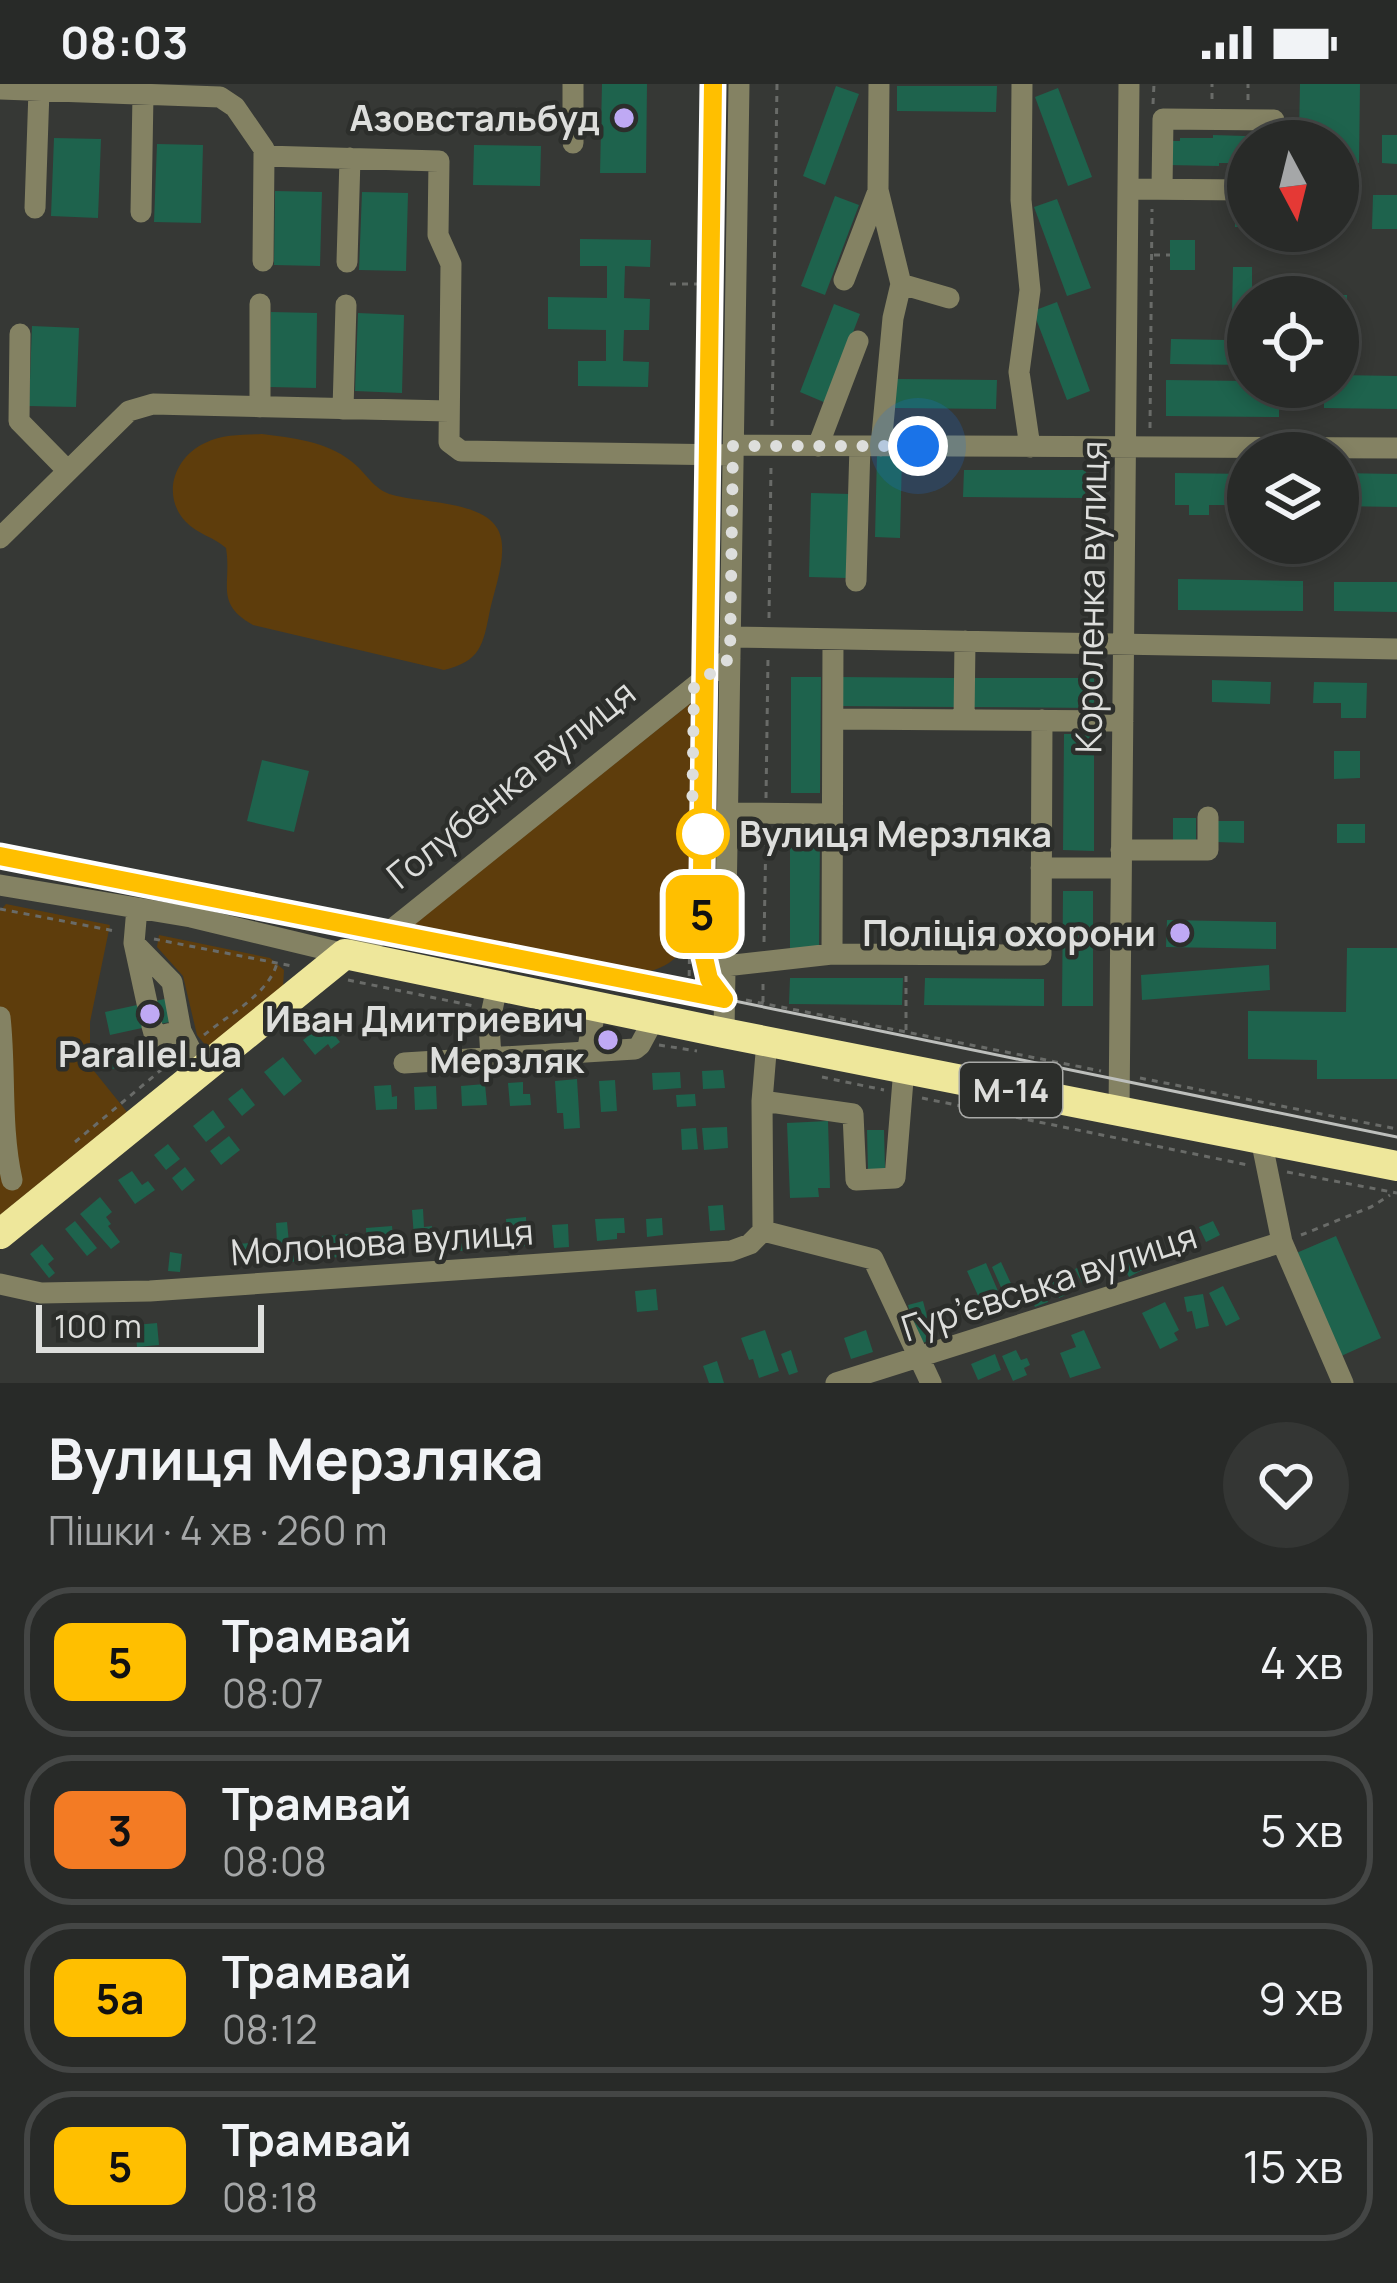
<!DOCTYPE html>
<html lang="uk">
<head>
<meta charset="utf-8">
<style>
	body { margin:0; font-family:Manrope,sans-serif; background:#343634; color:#f1f3f6; height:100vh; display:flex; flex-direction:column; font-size:45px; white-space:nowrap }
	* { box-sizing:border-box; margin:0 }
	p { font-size:39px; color:#a5a7a8 }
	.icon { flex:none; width:66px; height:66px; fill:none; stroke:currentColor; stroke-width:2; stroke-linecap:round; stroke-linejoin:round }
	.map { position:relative; height:1299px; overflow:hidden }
	.panel { display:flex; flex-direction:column; background:#282a28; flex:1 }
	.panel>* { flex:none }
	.badge { padding:0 24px; border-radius:18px; font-size:42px; line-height:78px }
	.needle { width:78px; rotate:173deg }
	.controls { position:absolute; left:1227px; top:36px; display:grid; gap:24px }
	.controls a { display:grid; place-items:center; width:132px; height:132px; border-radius:50%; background:#282a28; box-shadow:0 6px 18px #0003,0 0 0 3px #444645; font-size:60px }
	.scale { position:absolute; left:36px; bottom:30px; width:228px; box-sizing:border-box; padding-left:12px; border:6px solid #dddedc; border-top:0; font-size:33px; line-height:42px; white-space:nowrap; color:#dddedc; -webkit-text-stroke:9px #2c2e2b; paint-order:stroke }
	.you { position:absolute; width:60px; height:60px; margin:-30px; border:9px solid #fff; border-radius:50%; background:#1a73e8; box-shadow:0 0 0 18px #1a73e833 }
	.map>.badge { position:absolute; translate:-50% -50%; box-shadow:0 0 0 6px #fff }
	.round { display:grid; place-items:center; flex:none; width:126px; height:126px; border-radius:63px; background:#343634 }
	.headline { display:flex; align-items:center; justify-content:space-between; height:204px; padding:0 48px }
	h1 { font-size:57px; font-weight:700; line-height:90px }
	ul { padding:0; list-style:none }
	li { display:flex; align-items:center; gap:36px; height:150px; margin:0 24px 18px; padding:0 24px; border:6px solid #444645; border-radius:48px }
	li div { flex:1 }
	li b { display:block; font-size:45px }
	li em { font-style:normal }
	li .badge { min-width:132px; font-weight:700; text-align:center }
	.status { display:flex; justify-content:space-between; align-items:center; height:84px; padding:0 60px; background:#282a28; direction:ltr }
	.status svg { height:33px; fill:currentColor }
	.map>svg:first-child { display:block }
</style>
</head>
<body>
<div class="status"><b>08:03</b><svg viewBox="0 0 49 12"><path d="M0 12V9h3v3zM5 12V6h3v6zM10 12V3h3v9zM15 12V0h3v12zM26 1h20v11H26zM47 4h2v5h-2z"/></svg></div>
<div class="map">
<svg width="1397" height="1299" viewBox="0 0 1397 1299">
	<rect width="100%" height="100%" fill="#363835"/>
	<path fill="#5e3d0c" d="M262 350C292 354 326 357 351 377 366 388 373 406 393 411 421 419 481 417 497 444 510 465 495 503 490 526 483 561 481 577 444 586L253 541C214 519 232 501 226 464 214 453 197 450 186 438 161 412 174 373 205 359 223 350 243 351 262 350Z
		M697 614 693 837C686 874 667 886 631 891L406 846Z
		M6 820 110 841 90 938V982L127 1028 0 1131V827Z
		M159 851 270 874 284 886 283 903 207 963 197 951 183 892 157 863Z"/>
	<path fill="#1e634d" d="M602 0H647L646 89H600Z
		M1300 0H1360L1359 79H1338V57H1328V53H1299Z
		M836 2 859 10 825 101 803 92Z
		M897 2H997L996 28 897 27Z
		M1058 4 1092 93 1068 102 1035 13Z
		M1213 51 1245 52 1248 55V82H1238V79H1219V82L1168 81V57H1180V54H1213Z
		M1382 51H1397V80L1382 79Z
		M54 54 101 55 98 134 51 132Z
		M157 60 203 61 201 139 154 138Z
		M474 61 541 62 540 102 473 101Z
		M275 107 322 108 320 182 274 181Z
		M362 108 408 109 406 187 359 186Z
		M1373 111H1397V145H1372Z
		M835 112 859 121 825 211 801 202Z
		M1057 115 1091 204 1067 212 1034 123Z
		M1235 121H1248V143H1235Z
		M580 155 651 156 650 183 625 182 624 214 650 215 649 246H624L623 277 649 278 648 303 578 302V277H606V246L548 245V213L607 214V182H580Z
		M1170 156H1195V186H1170Z
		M1233 183H1252V213H1248V231H1232Z
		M1338 211H1347L1346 258H1338Z
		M1057 218 1090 307 1067 316 1033 227Z
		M834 220 860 230 826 319 800 308Z
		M271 228 317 229 316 304 270 303Z
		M358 229 404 231 402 309 355 307Z
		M32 242 79 244 76 323 29 322Z
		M1227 242H1248V281L1170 280 1171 255 1227 256Z
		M1338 291 1397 292V325L1324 324V303H1338Z
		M896 295 997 296 996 325 895 324Z
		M1166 296 1248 297V303H1279V333L1166 332Z
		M877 371H902L900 454 875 453Z
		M964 386H1086L1085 414 963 413Z
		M1175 389 1248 390V421H1209V431H1189V421H1175Z
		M1338 389 1397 390V423L1338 422Z
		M811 409 850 410 847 494 809 493Z
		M1178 495 1303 497V527L1178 526Z
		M1334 498H1397V528L1334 527Z
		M791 593H821L820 709H791Z
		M839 593 955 594V623L838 622Z
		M974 594H1094V624L973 623Z
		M1212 596 1271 598 1270 620 1212 618Z
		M1314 598 1367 599 1366 634H1341V619H1313Z
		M1064 650H1094V767L1063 766Z
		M1334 667H1360V694L1334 695Z
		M262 676 309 687 294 748 247 737Z
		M1173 734H1196V757H1173Z
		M1218 737H1244V759L1217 758Z
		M1337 740H1365V759H1337Z
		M790 748H820L819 864H790Z
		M1063 807H1093V922H1062Z
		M1167 836 1276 838V865L1166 863Z
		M1347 864H1397V995H1317V976L1248 975V927L1346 928Z
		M1269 881 1270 906 1142 916 1141 891Z
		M790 894H903L902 921 789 920Z
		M925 894 1044 895V922L924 921Z
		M169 914 174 937 110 951 105 928Z
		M325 939 340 958 331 965 328 960 315 971 303 956Z
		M153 964 154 981 111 985 110 968Z
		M283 973 302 997 284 1012 264 988Z
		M723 986 725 1004 703 1005 702 987Z
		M680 988 681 1004 653 1006 652 989Z
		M577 995 580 1044 564 1045 563 1029H557L555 997Z
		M615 996 617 1027 601 1028 599 997Z
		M523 998V1010H530L531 1021 510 1022 508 999Z
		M485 1000 487 1021 462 1022 461 1002Z
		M391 1001 392 1013 397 1012V1025L376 1026 374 1002Z
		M436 1002 437 1025 415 1026 414 1003Z
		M242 1004 255 1021 242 1032 228 1015Z
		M695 1010 696 1022 677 1023 676 1011Z
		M213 1026 225 1043 206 1058 193 1042Z
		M828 1037 830 1104H818L819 1113 790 1114 787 1039Z
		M727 1043 728 1064 704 1066 702 1044Z
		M696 1044 698 1065 682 1066 681 1045Z
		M867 1046H884L885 1085 868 1086Z
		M229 1052 240 1066 221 1081 210 1067Z
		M168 1060 180 1075 166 1086 154 1071Z
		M185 1083 195 1096 182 1107 172 1094Z
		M132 1087 142 1101 148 1097 155 1106 135 1120 118 1096Z
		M100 1113 112 1128 106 1133 111 1140 108 1142 120 1158 111 1165 80 1130Z
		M723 1121 725 1146 710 1147 708 1122Z
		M423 1125 424 1143 432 1142 434 1166 415 1167 412 1126Z
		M526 1133 527 1162 508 1163 506 1135Z
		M624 1134 625 1149H617V1155L597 1157 595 1135Z
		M662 1134 663 1151 647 1153 646 1135Z
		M75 1137 97 1164 87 1172 65 1145Z
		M1213 1137 1220 1151 1206 1158 1199 1143Z
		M287 1138 289 1159 300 1158 301 1177 278 1179 276 1139Z
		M568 1140 569 1163 554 1164 552 1141Z
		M392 1142 394 1162 386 1163 387 1171 367 1172 366 1144Z
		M477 1146 478 1166 460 1167 459 1148Z
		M349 1150 350 1165 343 1166 344 1173 323 1174 322 1152Z
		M1336 1152 1381 1254 1339 1273 1294 1170Z
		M251 1159 252 1180 237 1181 235 1160Z
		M42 1160 54 1175 48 1180 55 1189 49 1194 30 1170Z
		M1134 1166 1144 1185 1129 1193 1119 1174Z
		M170 1168 182 1170 180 1188 168 1187Z
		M1095 1175 1104 1193 1084 1203 1075 1185Z
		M1001 1178 1014 1206 1004 1210 992 1183Z
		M986 1179 998 1207 991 1210 995 1220 984 1225 967 1187Z
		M1068 1186 1074 1197 1068 1200 1072 1208 1059 1214 1050 1195Z
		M1040 1199 1048 1218 1035 1223 1027 1205Z
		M1223 1202 1240 1235 1226 1242 1209 1209Z
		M656 1205 658 1226 637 1228 635 1207Z
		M1203 1210 1209 1242 1196 1245 1192 1227 1187 1228 1184 1213Z
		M923 1217 933 1256 918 1260 908 1221Z
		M1165 1218 1179 1246 1174 1249 1178 1256 1160 1265 1142 1229Z
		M157 1239 159 1261 137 1263 135 1241Z
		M765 1246 779 1287 759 1294 753 1275 749 1276 741 1254Z
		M866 1246 873 1268 851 1275 844 1254Z
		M1084 1246 1101 1284 1070 1294 1060 1269 1076 1263 1071 1251Z
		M791 1266 798 1288 789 1291 781 1270Z
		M1016 1266 1021 1276 1027 1274 1030 1281 1024 1284 1027 1291 1013 1297 1002 1272Z
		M995 1270 1001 1286 978 1296 971 1280Z
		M717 1277 724 1299H709L703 1282Z"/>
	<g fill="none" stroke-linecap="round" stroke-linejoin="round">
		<path stroke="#696b68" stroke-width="3" stroke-dasharray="6 6" stroke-linecap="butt" d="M1212 15V0
			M1248 16V0
			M1153 20 1154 0
			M1154 171H1170
			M670 200H698
			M772 342 777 0
			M1150 344 1152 125
			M697 352 703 0
			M769 534 771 382
			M694 580 697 392
			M766 714 768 574
			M0 825 115 847
			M416 851 707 909
			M154 855 292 882
			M764 858 766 747
			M348 896 474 922
			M689 904 693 626
			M746 916 1101 987
			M763 918V897
			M512 930 574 943
			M906 946V890
			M204 951C228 931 269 910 277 879
			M659 961 697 967
			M822 993 884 1006
			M1140 994 1397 1045
			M922 1014 1248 1081
			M75 1058 173 976
			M1287 1088 1397 1109
			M1301 1151 1371 1123 1390 1111"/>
		<path stroke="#848263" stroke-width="21" d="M879 0 878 106 901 200 893 234 881 362
			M1022 0 1021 116 1030 206 1019 288 1030 363
			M0 5 220 13 235 23 264 65V72L439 77 438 151 451 180 449 358 461 367 733 371
			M573 59V0
			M1128 105 1248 106
			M1162 105 1163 35 1274 36
			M35 124 39 6
			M141 128 143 10
			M263 177 264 72
			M347 178 350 74
			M844 196 878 107
			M901 200 949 214
			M20 250 19 337 68 387
			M260 323V220
			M343 325 346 221
			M733 361 1397 364
			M818 362 858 257
			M0 454 129 327 153 320 449 327
			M856 497 860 362
			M730 553 1397 565
			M833 635 1123 637
			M964 636 965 557
			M727 729 832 730
			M1121 766H1208V733
			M1041 784H1121
			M0 801 191 833 345 870 395 843 730 574
			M137 824 134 859 147 919
			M134 859 172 898 181 947 202 988
			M832 870 833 555
			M725 882 832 870 1041 871 1042 636
			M0 933C6 987 0 1042 12 1096
			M152 942 155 953 181 947
			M724 949 739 0
			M587 968 596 923
			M491 974 489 940 497 903
			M404 979 635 965 640 961 654 935
			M762 1017 853 1030 856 1096 895 1094 904 984
			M1119 1027 1129 0
			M1261 1055 1282 1158 1343 1299
			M763 1147 873 1175 931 1299
			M763 1147 762 1017 767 957
			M0 1200 41 1209 150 1207 731 1167 750 1160 763 1147
			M836 1299 1282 1158"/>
		<path stroke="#eee79b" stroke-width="30" d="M0 1150 345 870 724 949 1397 1082"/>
		<path stroke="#bdbfbc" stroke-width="3" d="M713 0 702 860C703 884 709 903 728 918
			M0 772 632 896 1397 1053"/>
	</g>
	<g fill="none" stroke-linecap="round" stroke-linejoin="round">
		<g stroke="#fff" stroke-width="27">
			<path id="line" d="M0 772 724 915 709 895 701 860 713 0"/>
		</g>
		<use href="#line" stroke="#ffbf00" stroke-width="18"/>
		<path stroke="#dddedc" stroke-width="12" stroke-dasharray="0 21.6" d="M703 750 692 741 694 603 730 574 733 362H918"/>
	</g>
	<g fill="#bfa9f4" stroke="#2c2e2b" stroke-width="4.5">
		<circle cx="624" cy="34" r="12"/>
		<circle cx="1180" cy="849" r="12"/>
		<circle cx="150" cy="930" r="12"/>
		<circle cx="608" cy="956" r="12"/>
	</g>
	<circle fill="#fff" stroke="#ffbf00" stroke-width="6" cx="703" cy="750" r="24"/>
	<g text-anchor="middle" stroke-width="9" stroke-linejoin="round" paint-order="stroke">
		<rect fill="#2c2e2b" stroke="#a8a9a7" stroke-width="3" x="960" y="979" width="102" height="54" rx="9"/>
		<g font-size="33" font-weight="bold" fill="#dddedc">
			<text x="1011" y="1018">М-14</text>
		</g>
		<g font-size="36" font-weight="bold" fill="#dddedc" stroke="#2c2e2b" text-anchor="end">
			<text x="600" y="47">Азовстальбуд</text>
			<text x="1156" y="862">Поліція охорони</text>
			<text x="584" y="948">Иван Дмитриевич<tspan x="584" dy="41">Мерзляк</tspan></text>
			<text x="150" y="983" text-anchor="middle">Parallel.ua</text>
		</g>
		<g font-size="36" fill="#dddedc" stroke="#2c2e2b">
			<text transform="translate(1091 513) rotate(-89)" y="13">Короленка вулиця</text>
			<text transform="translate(511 700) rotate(-39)" y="13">Голубенка вулиця</text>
			<text transform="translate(382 1158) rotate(-4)" y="13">Молонова вулиця</text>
			<text transform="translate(1049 1198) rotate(-18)" y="13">Гур’євська вулиця</text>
		</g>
		<g font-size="36" font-weight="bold" fill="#dddedc" stroke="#2c2e2b" text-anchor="start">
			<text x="739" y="763">Вулиця Мерзляка</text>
		</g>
	</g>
</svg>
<div class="controls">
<a><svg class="needle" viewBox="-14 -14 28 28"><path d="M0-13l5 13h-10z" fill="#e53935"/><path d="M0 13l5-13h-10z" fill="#a5a7a8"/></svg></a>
<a><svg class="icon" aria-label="locate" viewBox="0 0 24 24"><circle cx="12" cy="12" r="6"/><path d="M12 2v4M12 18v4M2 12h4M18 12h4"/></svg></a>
<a><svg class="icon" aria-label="layers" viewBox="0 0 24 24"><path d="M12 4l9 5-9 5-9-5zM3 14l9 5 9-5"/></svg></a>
</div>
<div class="scale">100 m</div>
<div class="you" style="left:918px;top:362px"></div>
<b class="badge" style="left:702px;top:830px;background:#ffbf00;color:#111">5</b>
</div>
<section class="panel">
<div class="headline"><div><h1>Вулиця Мерзляка</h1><p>Пішки · 4 хв · 260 m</p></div><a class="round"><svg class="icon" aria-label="heart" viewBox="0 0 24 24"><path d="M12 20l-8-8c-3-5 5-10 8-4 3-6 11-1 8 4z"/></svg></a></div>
<ul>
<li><span class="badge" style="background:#ffbf00;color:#111">5</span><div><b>Трамвай</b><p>08:07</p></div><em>4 хв</em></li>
<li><span class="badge" style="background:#f37b24;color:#111">3</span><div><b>Трамвай</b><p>08:08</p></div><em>5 хв</em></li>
<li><span class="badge" style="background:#ffbf00;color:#111">5а</span><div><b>Трамвай</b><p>08:12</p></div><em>9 хв</em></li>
<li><span class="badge" style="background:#ffbf00;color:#111">5</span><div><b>Трамвай</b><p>08:18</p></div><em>15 хв</em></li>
</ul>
</section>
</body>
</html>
